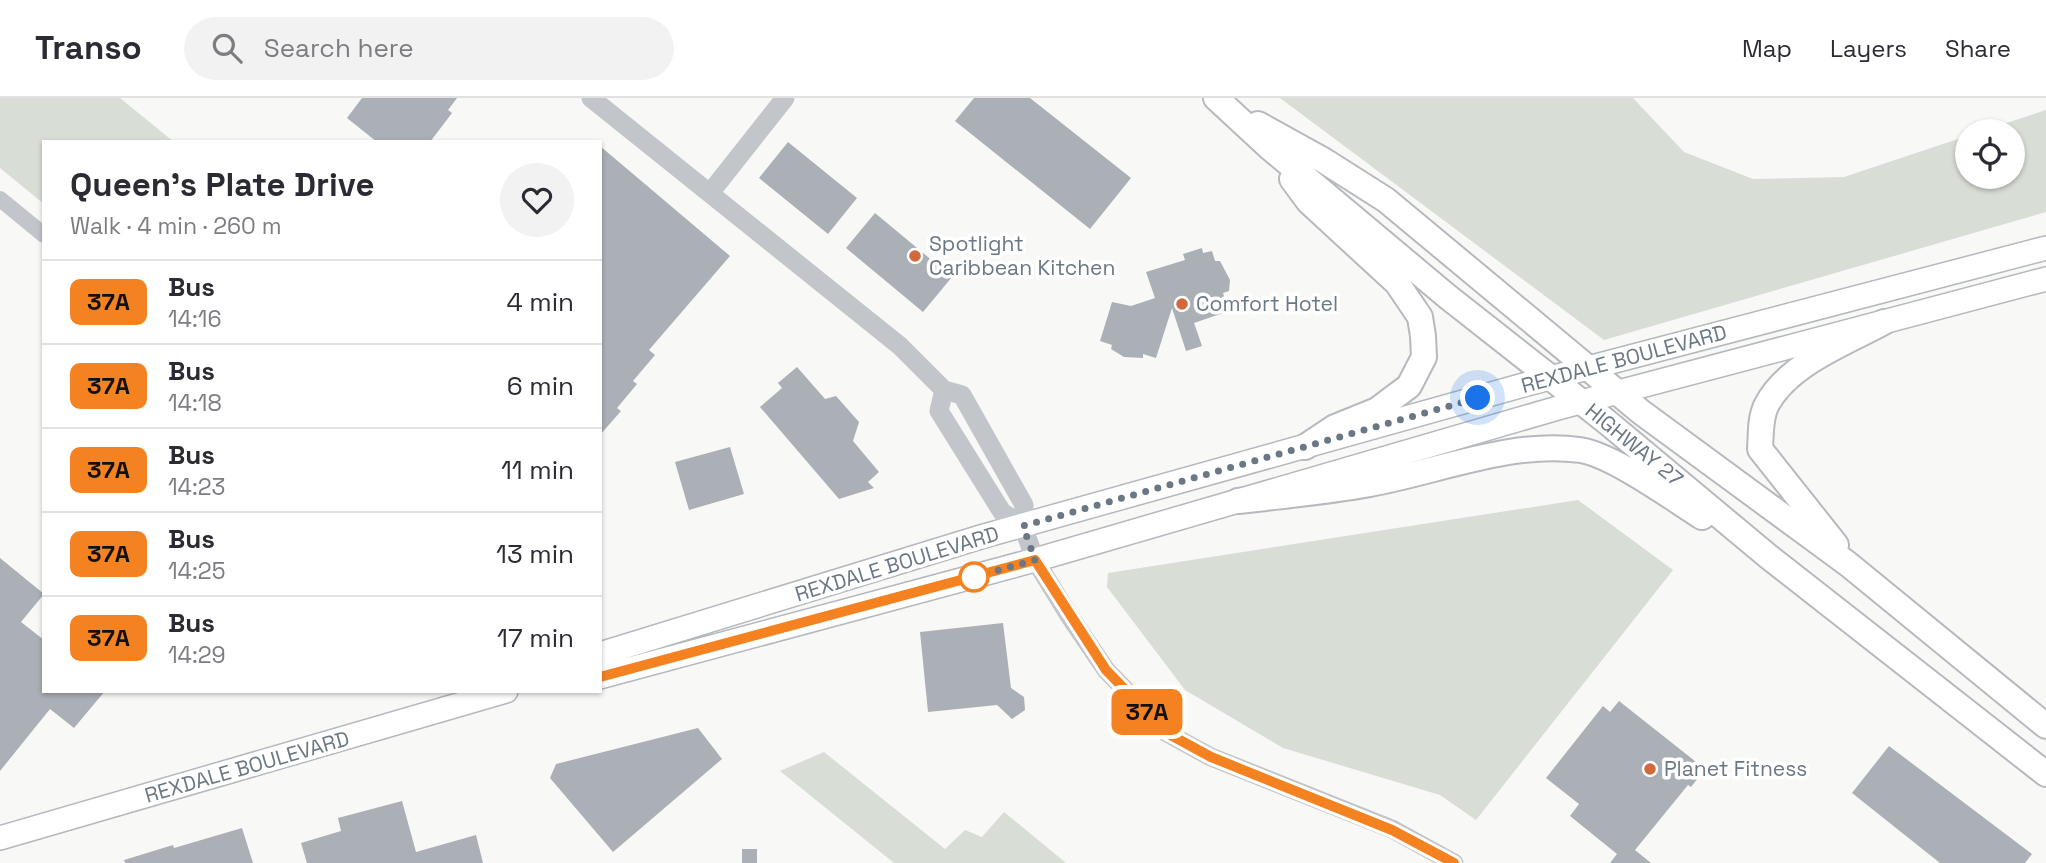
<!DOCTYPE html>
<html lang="en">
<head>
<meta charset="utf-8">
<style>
	body { margin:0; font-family:"Space Grotesk",sans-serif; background:#f2f2f3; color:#2b2b33; height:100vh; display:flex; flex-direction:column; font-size:26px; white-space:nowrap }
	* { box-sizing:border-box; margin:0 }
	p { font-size:23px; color:#7c7c81 }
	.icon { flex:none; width:38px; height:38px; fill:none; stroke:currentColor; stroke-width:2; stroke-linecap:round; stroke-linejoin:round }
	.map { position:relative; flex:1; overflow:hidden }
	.panel { position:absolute; left:42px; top:42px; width:560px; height:553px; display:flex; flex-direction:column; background:#fff; border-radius:0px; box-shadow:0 2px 5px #0004 }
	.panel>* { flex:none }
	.badge { padding:0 14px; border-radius:10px; font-size:24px; line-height:46px }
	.controls { position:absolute; left:1955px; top:21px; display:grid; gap:14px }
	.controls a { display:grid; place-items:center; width:70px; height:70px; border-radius:50%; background:#fff; box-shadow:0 2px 5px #0004; font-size:35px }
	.you { position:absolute; width:35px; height:35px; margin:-18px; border:5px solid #fff; border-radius:50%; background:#1a73e8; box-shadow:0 0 0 10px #1a73e833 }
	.map>.badge { position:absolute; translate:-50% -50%; box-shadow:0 0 0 4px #fff }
	.round { display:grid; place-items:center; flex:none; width:74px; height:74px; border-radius:37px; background:#f2f2f3 }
	.headline { display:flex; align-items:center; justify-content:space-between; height:119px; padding:0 28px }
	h1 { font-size:33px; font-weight:800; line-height:52px }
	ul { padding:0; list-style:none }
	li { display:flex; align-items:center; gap:21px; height:84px; padding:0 28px; border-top:2px solid #e1e1e2 }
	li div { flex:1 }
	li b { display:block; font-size:26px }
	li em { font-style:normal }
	li .badge { min-width:77px; font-weight:700; text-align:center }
	header { display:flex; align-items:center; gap:42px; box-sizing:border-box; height:98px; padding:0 35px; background:#fff; border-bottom:2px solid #e1e1e2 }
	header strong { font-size:33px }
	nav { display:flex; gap:38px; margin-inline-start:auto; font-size:24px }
	.search { width:490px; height:63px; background:#f2f2f3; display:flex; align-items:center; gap:18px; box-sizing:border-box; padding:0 24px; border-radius:38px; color:#7c7c81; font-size:26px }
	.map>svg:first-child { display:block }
</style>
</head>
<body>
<header>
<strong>Transo</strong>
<div class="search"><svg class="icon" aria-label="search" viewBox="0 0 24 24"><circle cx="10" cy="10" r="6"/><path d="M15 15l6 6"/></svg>Search here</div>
<nav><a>Map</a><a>Layers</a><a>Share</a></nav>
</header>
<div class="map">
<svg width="2046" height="765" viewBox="0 0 2046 765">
	<rect width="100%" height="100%" fill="#f8f8f6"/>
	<path fill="#d8ddd5" d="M0 0H120L174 44H44V106L0 70Z
		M1280 0H1633L1684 54 1753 81 1844 79 1967 38V79H2012V33H1982L2046 12V114L1604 242Z
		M1578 402 1673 472 1476 722 1440 697 1283 650 1185 592 1107 489 1108 475Z
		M824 654 945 751 965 732 982 739 1004 714 1066 765H894L780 673Z"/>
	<path fill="#aab0b6" d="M362 0H457L448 12 452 15 430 44H377L347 20Z
		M974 0H1030L1131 80 1090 131 955 23Z
		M788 44 857 100 828 136 759 80Z
		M600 48 730 158 649 252 655 257 633 283 637 286 617 310 621 313 600 337Z
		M875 115 952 179 923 214 846 150Z
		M1202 150 1203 155 1212 153 1215 163H1220L1230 182 1229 193 1223 195 1229 213 1194 225 1202 248 1186 253 1172 210 1156 260 1143 256V260L1124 259 1111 251 1112 247 1100 243 1112 204 1131 208 1155 200 1146 174 1185 162 1183 156Z
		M797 269 825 301 836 298 859 324 853 343 879 374 868 384 874 390 839 401 760 309 782 290 778 285Z
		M730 349 744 396 689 412 675 364Z
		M0 460 44 496 21 524 44 542V593H105L74 630 50 611 0 673Z
		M1003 525 1011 590 1024 599 1025 612 1012 621 997 607 928 614 920 534Z
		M1619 603 1705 671 1691 689 1688 687 1635 752 1651 765H1610L1617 756 1570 718 1579 706 1546 680 1603 608 1610 614Z
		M698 630 722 661 613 754 550 680 556 666Z
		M1889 648 2032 756 2025 765H1940L1852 695Z
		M402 703 416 754 476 737 483 765H307L301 745 341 733 338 720Z
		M242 730 253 765H125L124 762 173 747 174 750Z
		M742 751H757V765H742Z"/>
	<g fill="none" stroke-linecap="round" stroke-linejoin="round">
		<g stroke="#b5b9bd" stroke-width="26">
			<path id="secondary" d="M600 556 984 438 1527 286 2046 150
				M600 579 1035 462 1558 310 2046 181
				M0 740 506 593"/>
		</g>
		<g stroke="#b6b9bd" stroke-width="28">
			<path id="primary" d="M1216 0 1269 49 1448 199 1607 324 1769 459 2046 676
				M1258 26 1323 62 1386 102 1641 314 1848 466 2046 628
				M1292 81 1309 104 1397 185 1420 219 1423 238 1424 259 1409 288 1377 312 1335 329 1305 349
				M1238 403C1282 398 1327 394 1370 386 1436 374 1513 342 1580 352 1613 357 1672 400 1702 419
				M1836 447 1760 351C1761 336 1760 321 1766 308 1787 266 1846 245 1884 224"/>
		</g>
		<path stroke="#c2c5c9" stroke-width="16" d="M0 101 44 137"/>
		<path stroke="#c2c5c9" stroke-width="19" d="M591 0 900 248 944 292 962 297 1024 407 1023 428 1035 462 1070 519 1106 572 1167 635 1211 659 1392 731 1454 765
			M710 95 785 0
			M944 292 939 313 1002 414 1023 428"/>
		<use href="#secondary" stroke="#fff" stroke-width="23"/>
		<use href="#primary" stroke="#fff" stroke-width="24"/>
	</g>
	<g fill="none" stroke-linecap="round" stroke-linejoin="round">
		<g stroke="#fff" stroke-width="16">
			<path id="line" d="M600 579 1035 462 1106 572 1167 635 1211 659 1392 732 1454 765"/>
		</g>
		<use href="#line" stroke="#f58220" stroke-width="10"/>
		<path stroke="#6a7784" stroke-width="7" stroke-dasharray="0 12.6" d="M974 479 1035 462 1023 428 1478 300"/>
	</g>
	<g fill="#d1693d" stroke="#fff" stroke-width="2.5">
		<circle cx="915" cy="158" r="7"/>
		<circle cx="1182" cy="206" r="7"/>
		<circle cx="1650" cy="671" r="7"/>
	</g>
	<circle fill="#fff" stroke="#f58220" stroke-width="3.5" cx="974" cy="479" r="14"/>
	<g text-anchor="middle" stroke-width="7" stroke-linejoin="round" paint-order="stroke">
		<g font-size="21" fill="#6a7784" stroke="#fff" text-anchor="start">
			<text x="929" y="153">Spotlight<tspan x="929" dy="24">Caribbean Kitchen</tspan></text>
			<text x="1196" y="213">Comfort Hotel</text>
			<text x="1664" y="678">Planet Fitness</text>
		</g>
		<g font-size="21" fill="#6a7784" stroke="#fff">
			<text transform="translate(1624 261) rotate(-15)" y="7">REXDALE BOULEVARD</text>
			<text transform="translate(1634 347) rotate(39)" y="7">HIGHWAY 27</text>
			<text transform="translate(897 466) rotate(-17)" y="7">REXDALE BOULEVARD</text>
			<text transform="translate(247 669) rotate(-16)" y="7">REXDALE BOULEVARD</text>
		</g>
	</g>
</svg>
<div class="controls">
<a><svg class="icon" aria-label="locate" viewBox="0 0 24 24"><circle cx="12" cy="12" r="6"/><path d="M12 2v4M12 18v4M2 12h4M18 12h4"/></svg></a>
</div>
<div class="you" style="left:1478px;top:300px"></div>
<b class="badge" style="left:1147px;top:614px;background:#f58220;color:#111">37A</b>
<section class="panel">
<div class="headline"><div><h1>Queen's Plate Drive</h1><p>Walk · 4 min · 260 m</p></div><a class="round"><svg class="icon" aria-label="heart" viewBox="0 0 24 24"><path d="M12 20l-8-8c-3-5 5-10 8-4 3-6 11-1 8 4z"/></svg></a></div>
<ul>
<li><span class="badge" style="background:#f58220;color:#111">37A</span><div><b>Bus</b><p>14:16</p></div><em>4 min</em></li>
<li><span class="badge" style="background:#f58220;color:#111">37A</span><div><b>Bus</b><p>14:18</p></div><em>6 min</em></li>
<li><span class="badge" style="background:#f58220;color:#111">37A</span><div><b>Bus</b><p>14:23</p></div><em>11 min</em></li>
<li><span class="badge" style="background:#f58220;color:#111">37A</span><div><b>Bus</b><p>14:25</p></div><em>13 min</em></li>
<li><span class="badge" style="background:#f58220;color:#111">37A</span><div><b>Bus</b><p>14:29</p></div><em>17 min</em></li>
</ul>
</section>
</div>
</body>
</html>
